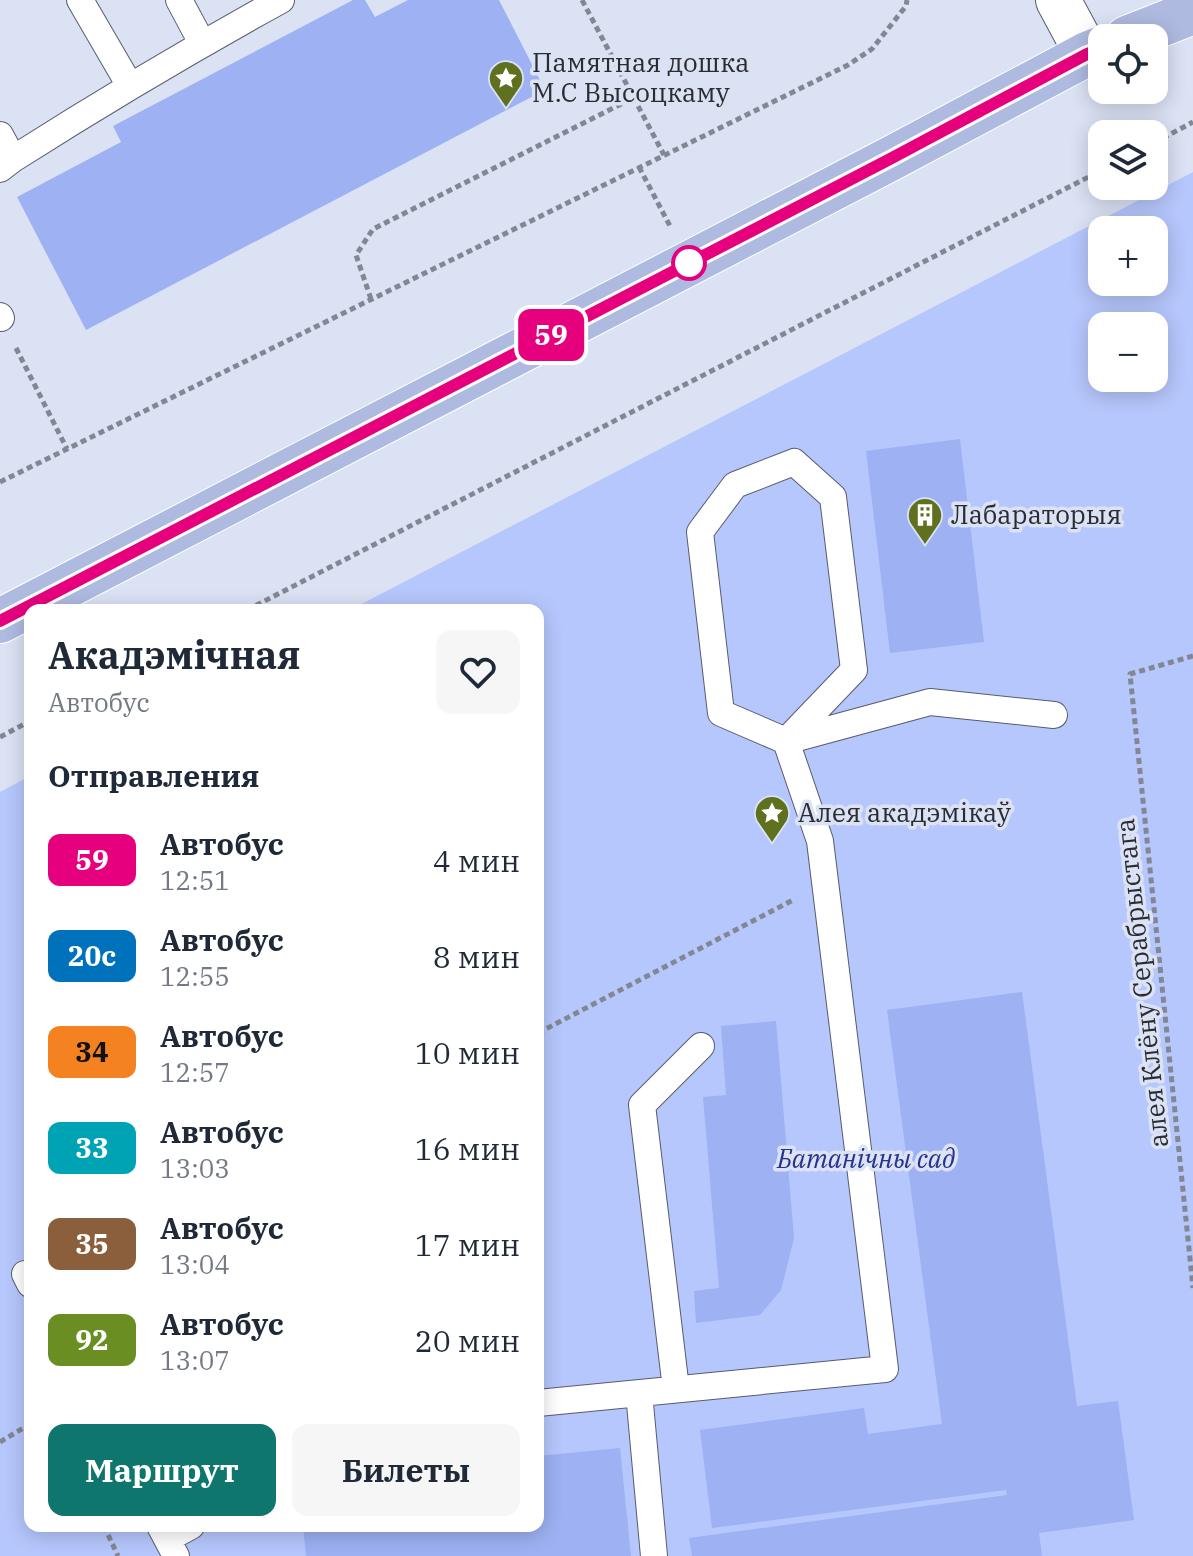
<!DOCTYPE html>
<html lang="ru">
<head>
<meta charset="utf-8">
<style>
	body { margin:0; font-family:"IBM Plex Serif",serif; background:#f6f6f7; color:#1f2937; height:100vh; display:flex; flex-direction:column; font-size:30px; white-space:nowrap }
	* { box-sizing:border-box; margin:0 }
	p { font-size:26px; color:#747a83 }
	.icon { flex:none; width:44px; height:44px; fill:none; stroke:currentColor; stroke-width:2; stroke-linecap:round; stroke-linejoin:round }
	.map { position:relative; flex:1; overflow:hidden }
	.side { position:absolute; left:24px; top:604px; width:520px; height:928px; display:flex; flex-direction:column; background:#fff; border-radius:16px; box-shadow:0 4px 20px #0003 }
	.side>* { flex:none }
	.badge { padding:0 16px; border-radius:12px; font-size:28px; line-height:52px }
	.fabs { position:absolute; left:1088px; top:24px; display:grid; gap:16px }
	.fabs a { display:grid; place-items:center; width:80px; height:80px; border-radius:16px; background:#fff; box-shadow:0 4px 20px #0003; font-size:40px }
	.map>.badge { position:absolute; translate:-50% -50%; box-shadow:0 0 0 4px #fff }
	h2 { padding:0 24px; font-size:30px; line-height:72px }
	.round { display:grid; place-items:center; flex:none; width:84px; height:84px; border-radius:16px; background:#f6f6f7 }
	.headline { display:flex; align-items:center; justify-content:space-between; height:136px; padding:0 24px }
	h1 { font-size:38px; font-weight:800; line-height:60px }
	.primary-button { display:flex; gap:16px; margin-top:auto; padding:16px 24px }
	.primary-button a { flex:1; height:92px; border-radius:16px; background:#0f766e; color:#fff; font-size:32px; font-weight:800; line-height:92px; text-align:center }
	.primary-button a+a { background:#f6f6f7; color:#1f2937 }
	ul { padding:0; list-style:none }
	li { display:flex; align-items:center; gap:24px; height:96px; padding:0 24px }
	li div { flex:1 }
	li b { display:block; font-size:30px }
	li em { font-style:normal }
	li .badge { min-width:88px; font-weight:700; text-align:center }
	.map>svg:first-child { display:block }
</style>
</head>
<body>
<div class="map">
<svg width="1193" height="1556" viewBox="0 0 1193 1556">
	<rect width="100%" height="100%" fill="#dbe2f4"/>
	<path fill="#b6c7fd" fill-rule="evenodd" d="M1193 172V1556H0V792L30 776V1526H538V610H350ZM1102 230H1154V282H1102ZM1102 326H1154V378H1102Z"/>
	<path fill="#9db1f3" d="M353 0H365L375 17 408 0H499L545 90 86 330 17 197 121 142 113 126Z
		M960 439 984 642 890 653 866 451Z
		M1022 992 1077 1406 1118 1401 1134 1520 1039 1533 1042 1556H692L689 1538 1007 1495 1006 1490 712 1528 700 1430 864 1408 868 1434 942 1424 887 1010Z
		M776 1021 794 1238 781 1290 760 1315 696 1323 694 1291 719 1288 703 1097 726 1095 721 1026Z
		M620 1448 631 1556H306L303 1526H538V1456Z"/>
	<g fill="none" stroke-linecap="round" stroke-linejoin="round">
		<g stroke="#575c6c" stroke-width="28">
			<path id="service" d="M80 0 130 86
				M179 0 202 43
				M0 135 13 159
				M0 169 13 159C101 103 190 50 281 0
				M0 316 1 318
				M786 741 854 670 833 497 794 462 735 485 700 532 721 713 786 741 930 702 1054 715
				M25 1274 30 1284
				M676 1389 642 1105 701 1046
				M639 1393 654 1556
				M538 1403 885 1369 820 841 786 741
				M160 1526 176 1556
				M167 1539 191 1526"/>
		</g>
		<g stroke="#575c6c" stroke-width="46">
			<path id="secondary" d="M1058 0 1087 54"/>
		</g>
		<g stroke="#fff" stroke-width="46">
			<path id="primary" d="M1127 38 1193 12
				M0 621 890 159 1087 54 1102 48"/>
		</g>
		<path stroke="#828793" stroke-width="5" stroke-dasharray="6 4" stroke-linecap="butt" d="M582 0 664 155
			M1154 143 1193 122
			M639 167 670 226
			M371 299 356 255 373 229 633 98
			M16 348 67 449
			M0 482 848 65 872 49 906 6 907 0
			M247 610 1102 170
			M1193 656 1130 674 1193 1288
			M0 737 30 721
			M538 1033 793 900
			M0 1442 30 1424
			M104 1526 118 1556"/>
		<use href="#service" stroke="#fff" stroke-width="26"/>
		<use href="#secondary" stroke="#fff" stroke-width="44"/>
		<use href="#primary" stroke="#afbae1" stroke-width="44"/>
	</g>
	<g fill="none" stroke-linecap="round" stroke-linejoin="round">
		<g stroke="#fff" stroke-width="18">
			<path id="line" d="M0 621 890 159 1087 54 1102 48"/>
		</g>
		<use href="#line" stroke="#e6007e" stroke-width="12"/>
	</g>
	<defs>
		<g id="sight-pin" transform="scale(1.8)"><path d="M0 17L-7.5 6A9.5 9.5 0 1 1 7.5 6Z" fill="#5f711e" stroke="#dbe2f4"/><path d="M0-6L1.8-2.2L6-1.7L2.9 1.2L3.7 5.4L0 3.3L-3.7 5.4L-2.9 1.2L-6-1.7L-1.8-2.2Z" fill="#fff"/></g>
		<g id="building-pin" transform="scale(1.8)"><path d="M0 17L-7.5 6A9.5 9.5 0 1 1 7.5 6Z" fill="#5f711e" stroke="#dbe2f4"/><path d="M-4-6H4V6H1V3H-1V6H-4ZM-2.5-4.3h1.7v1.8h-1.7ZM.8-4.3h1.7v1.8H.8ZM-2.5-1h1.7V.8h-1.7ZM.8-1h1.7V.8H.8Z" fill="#fff"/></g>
	</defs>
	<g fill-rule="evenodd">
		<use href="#sight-pin" x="506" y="78"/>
		<use href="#building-pin" x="925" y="515"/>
		<use href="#sight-pin" x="772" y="813"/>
	</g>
	<circle fill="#fff" stroke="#e6007e" stroke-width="4" cx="689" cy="263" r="16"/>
	<g text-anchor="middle" stroke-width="7" stroke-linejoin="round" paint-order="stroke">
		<g font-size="26" fill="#2a2c33" stroke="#dbe2f4" text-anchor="start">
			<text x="532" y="72">Памятная дошка<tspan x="532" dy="30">М.С Высоцкаму</tspan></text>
			<text x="951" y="524">Лабараторыя</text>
			<text x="798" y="822">Алея акадэмікаў</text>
		</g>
		<g font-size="26" fill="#2a2c33" stroke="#dbe2f4">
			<text transform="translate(1142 983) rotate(-96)" y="9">алея Клёну Серабрыстага</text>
		</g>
		<g font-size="26" font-style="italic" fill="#26328e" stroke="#dbe2f4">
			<text x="866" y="1168">Батанічны сад</text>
		</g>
	</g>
</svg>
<div class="fabs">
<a><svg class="icon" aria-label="locate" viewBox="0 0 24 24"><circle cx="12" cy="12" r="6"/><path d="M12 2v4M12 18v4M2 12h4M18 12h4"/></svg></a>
<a><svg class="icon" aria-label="layers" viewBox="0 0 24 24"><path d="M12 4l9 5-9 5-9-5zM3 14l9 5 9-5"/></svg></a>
<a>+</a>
<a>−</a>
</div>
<b class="badge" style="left:551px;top:335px;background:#e6007e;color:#fff">59</b>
<section class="side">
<div class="headline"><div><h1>Акадэмічная</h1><p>Автобус</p></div><a class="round"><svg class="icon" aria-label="heart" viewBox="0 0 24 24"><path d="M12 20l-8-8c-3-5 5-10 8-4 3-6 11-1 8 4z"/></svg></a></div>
<h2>Отправления</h2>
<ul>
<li><span class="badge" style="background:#e6007e;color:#fff">59</span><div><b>Автобус</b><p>12:51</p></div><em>4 мин</em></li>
<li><span class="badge" style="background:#0072bc;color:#fff">20с</span><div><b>Автобус</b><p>12:55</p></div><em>8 мин</em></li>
<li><span class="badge" style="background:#f58220;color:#111">34</span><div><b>Автобус</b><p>12:57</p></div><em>10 мин</em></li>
<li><span class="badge" style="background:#00a3b4;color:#fff">33</span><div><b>Автобус</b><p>13:03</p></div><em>16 мин</em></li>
<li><span class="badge" style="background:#8b5e3c;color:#fff">35</span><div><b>Автобус</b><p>13:04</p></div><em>17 мин</em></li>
<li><span class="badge" style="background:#6b8e23;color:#fff">92</span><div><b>Автобус</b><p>13:07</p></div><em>20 мин</em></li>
</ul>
<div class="primary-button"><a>Маршрут</a><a>Билеты</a></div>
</section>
</div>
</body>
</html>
